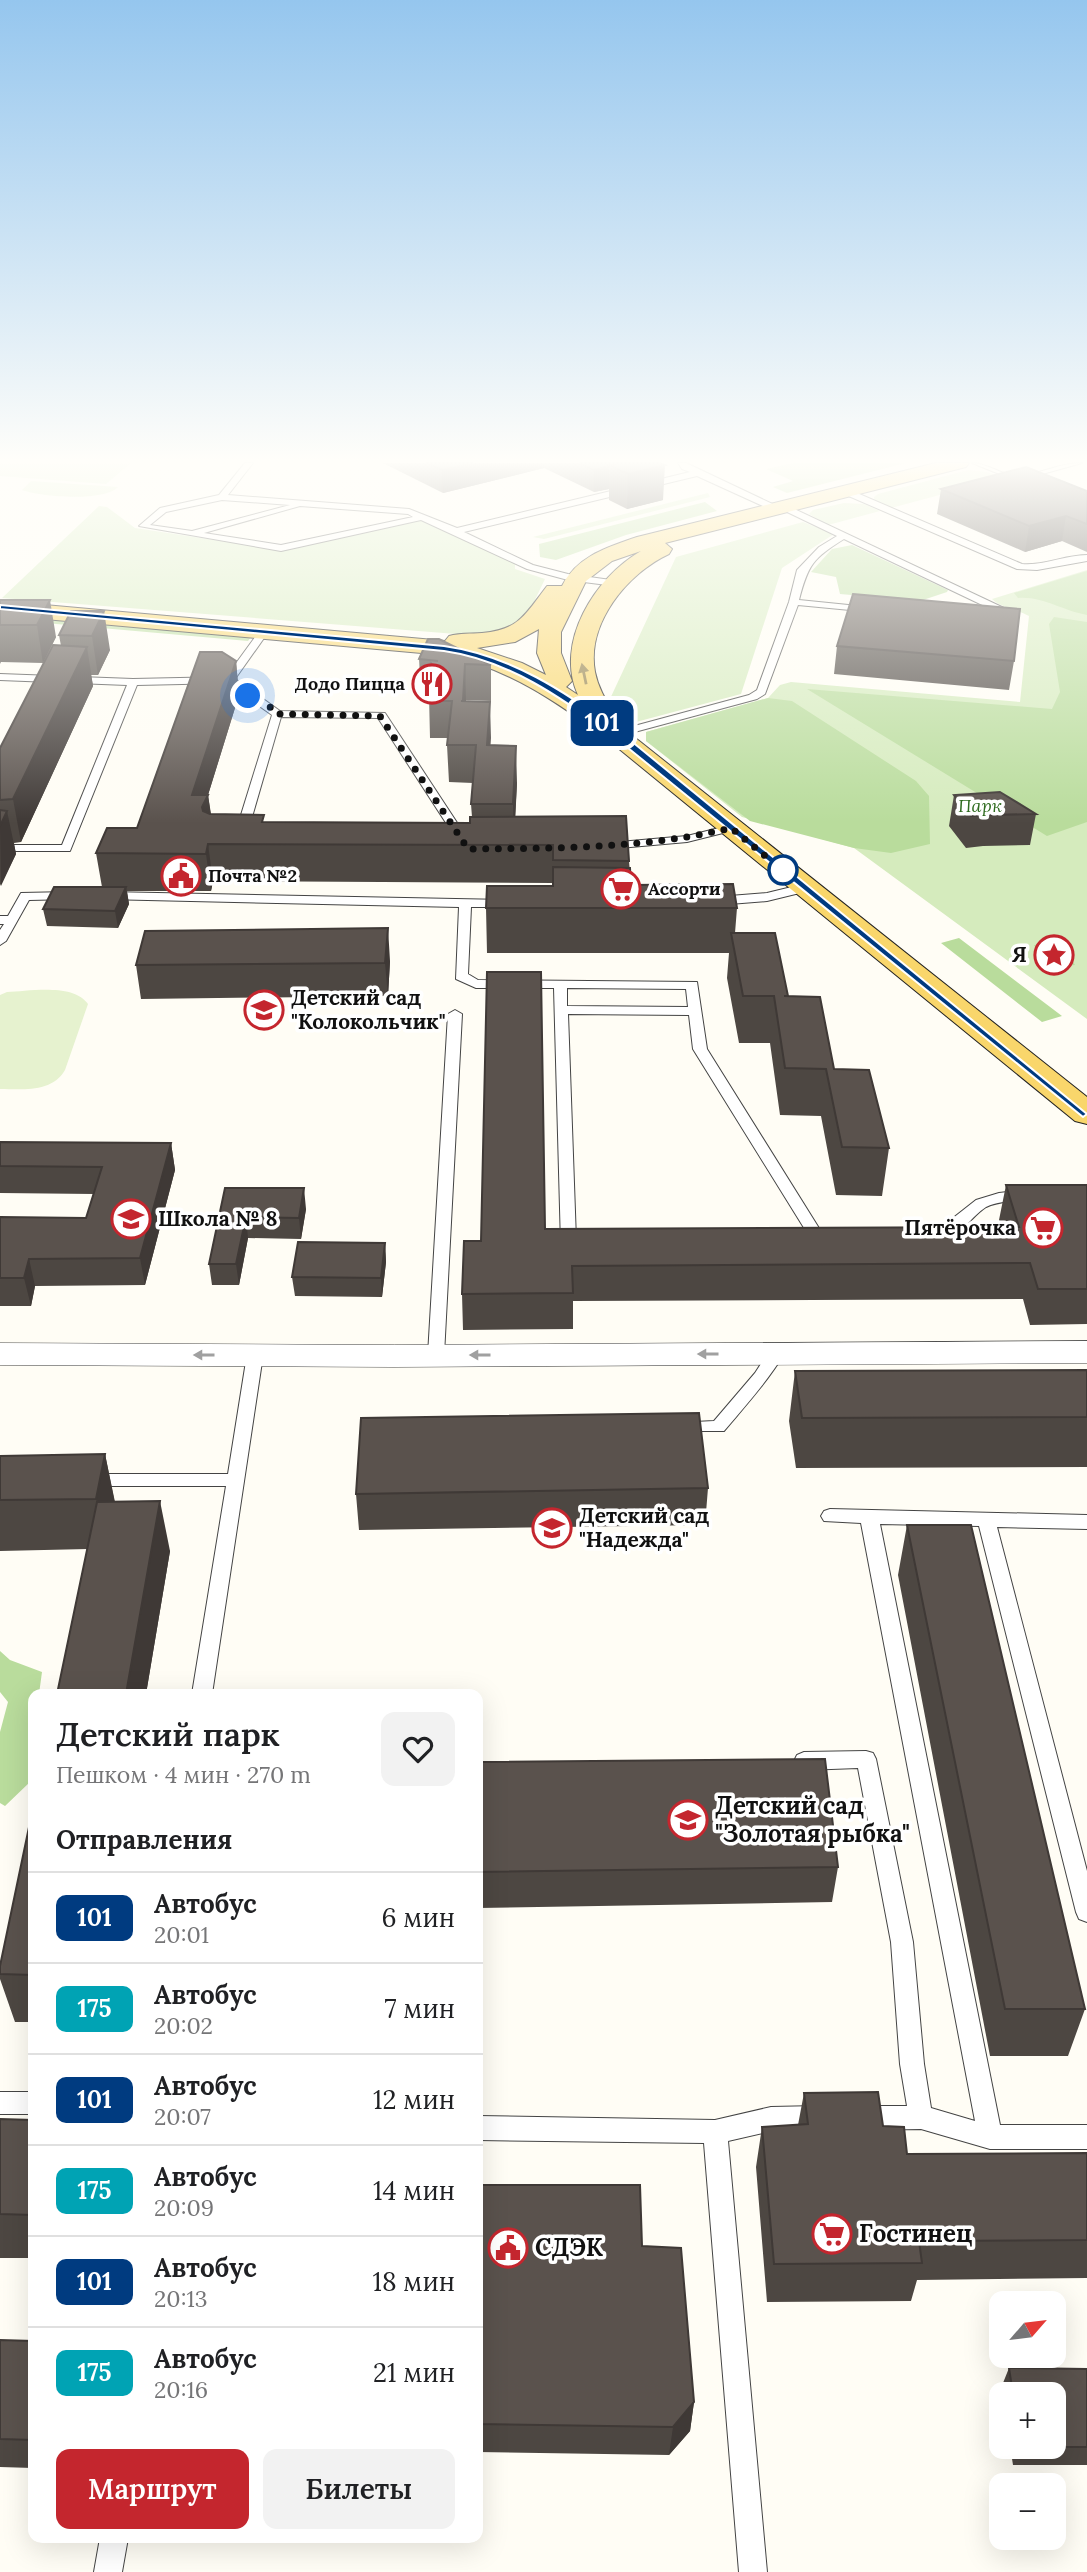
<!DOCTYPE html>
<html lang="ru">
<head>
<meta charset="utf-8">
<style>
	body { margin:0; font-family:Lora,serif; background:#f2f2f2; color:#202124; height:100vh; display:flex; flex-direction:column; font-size:26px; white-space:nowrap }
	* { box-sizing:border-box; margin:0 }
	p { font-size:23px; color:#757577 }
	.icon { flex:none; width:38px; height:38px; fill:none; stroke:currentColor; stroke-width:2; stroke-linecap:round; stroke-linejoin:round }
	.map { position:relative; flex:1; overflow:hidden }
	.sheet { position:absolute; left:28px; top:1689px; width:455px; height:854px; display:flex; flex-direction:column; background:#fff; border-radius:14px; box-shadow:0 7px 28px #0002 }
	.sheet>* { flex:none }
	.badge { padding:0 14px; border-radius:10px; font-size:24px; line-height:46px }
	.needle { width:46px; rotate:62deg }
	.tools { position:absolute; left:989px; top:2291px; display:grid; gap:14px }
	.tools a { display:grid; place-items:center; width:77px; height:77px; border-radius:14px; background:#fff; box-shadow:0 7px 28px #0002; font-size:35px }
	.you { position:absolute; width:35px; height:35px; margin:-18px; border:5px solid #fff; border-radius:50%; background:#1a73e8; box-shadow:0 0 0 10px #1a73e833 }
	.map>.badge { position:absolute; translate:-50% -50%; box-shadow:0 0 0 4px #fff }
	h2 { padding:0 28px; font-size:26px; line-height:63px }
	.round { display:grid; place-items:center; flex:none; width:74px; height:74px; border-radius:14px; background:#f2f2f2 }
	.headline { display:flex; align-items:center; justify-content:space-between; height:119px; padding:0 28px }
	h1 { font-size:33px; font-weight:600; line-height:52px }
	.action { display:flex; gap:14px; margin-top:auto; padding:14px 28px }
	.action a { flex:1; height:80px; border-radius:14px; background:#c4262e; color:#fff; font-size:28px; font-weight:600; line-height:80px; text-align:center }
	.action a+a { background:#f2f2f2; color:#202124 }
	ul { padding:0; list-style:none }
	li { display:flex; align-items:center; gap:21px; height:91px; padding:0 28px; border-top:2px solid #e0e0e0 }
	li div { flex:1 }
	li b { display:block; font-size:26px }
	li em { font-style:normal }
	li .badge { min-width:77px; font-weight:700; text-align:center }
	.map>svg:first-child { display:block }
</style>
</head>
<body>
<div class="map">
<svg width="1087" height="2572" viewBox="0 0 1087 2572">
	<rect width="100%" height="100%" fill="#fffdf5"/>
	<path fill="#d5ebbd" d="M0 463H131L106 484 0 476Z
		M968 470 987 472 1003 478 891 508 875 502 874 497 878 494Z
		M31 481 118 487C104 502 41 497 22 490Z
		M708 493 710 497 544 539 533 537Z
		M844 503 864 504 880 511 828 525 809 514 813 510Z
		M99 506 107 507 135 528 281 550 411 520 432 522 515 563V569L545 579C520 630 527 629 469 635L2 598Z
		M803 522 834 534 782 568 741 694 636 722 609 701 676 557Z
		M1087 570V1019L854 848 742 817 646 741V732L768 698 780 685 791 682 1020 702 1029 616C1017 609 1001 608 992 599Z"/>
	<path fill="#b9dc9c" d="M793 463H906L787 493 773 487 793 481 766 469Z
		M705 502 717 511 626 535 556 560 540 557 539 544Z
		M852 545 948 590 947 592 920 601 840 594 836 577 811 572 832 549Z
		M1087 571V615C1063 611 1043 596 1018 598L1014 593Z
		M0 616 251 637 248 641 0 619Z
		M1054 617 1087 622V822L1047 836 807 689 1052 709 1060 692 1049 624Z
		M768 698 792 701 916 781 929 796 930 844 891 853 854 848 750 821 646 741V732Z
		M959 938 1062 1016 1042 1022 941 943Z
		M1061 943 1075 965 1048 967 1034 945Z
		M0 1651 10 1660 42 1672 39 1694H33V1751L30 1782 5 1806 0 1803V1732L8 1702 0 1692Z"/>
	<path fill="#e6f2cf" d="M7 992C29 991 74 983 88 1004L65 1070C52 1093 22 1089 0 1089V995Z"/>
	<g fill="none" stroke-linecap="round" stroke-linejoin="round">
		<g stroke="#444" stroke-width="2">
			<path id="service" d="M245 463H253L228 495 409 509 457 528 690 472 682 469 678 463H686L781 508 788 506 1006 609 1013 619 1005 621 999 613 844 539C813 558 808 565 799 600L868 607 873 610 871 612 798 605 765 694 757 699 616 737 611 734 612 732 749 695 757 690 789 602 797 570 819 547 837 536 783 510 776 512 697 476 464 532 533 565 568 574 618 581V585L615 586 568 580 527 569 421 520 281 551 139 526 160 508 219 495ZM222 500 290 505 192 531 150 525 166 512ZM300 506 408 514 413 517 281 545 204 533Z
				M972 463C989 463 1005 478 1021 476 1042 473 1060 463 1082 463L1017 481Z
				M844 490H850L1022 564C1044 566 1065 555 1087 555V561L1037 570 1017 569 844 494Z
				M261 629 269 631 235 679 280 711 385 713 469 841 467 843H459L378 718 281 717 252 817 235 826H227V822L241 815 272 715 227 683 137 685 70 851H0V845H62L127 685 0 680V674L133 679 226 677Z
				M731 825 737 828 735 830 687 842 608 849 602 846 608 843 687 836Z
				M804 884 810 888 808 891 767 901 717 905 711 901 717 897 767 893Z
				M69 892 75 896 73 899 29 900 6 941 0 945V930L4 924H0V916H8L21 893Z
				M108 892 506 900 512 904 510 907H471L468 974 478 980 697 982 707 1049 827 1241 824 1244H814L693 1049 689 1015 568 1014 576 1240 584 1245 581 1248 569 1250 561 1245 554 988H476L456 979 459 907 104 899 102 896ZM567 988 686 989 688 1007 567 1006Z
				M455 1010 462 1014 444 1355 436 1361 428 1355 448 1014Z
				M1024 1190 1031 1195 1029 1198C1015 1202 1000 1200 986 1207 970 1217 954 1246 932 1240L929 1237 976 1200 999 1193Z
				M776 1348 784 1354C767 1382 745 1406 724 1431H675L672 1427 675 1423 714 1421 755 1373 770 1350Z
				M255 1349 263 1355 212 1694H192L226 1486H90L84 1485 81 1480 84 1475 90 1474H228L247 1355Z
				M830 1509 1087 1515V1529L997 1527 1087 1871V1922L1079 1919 1076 1912 979 1526 880 1524 1000 2125H1087V2149H990L921 2129 861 2130 853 2126 849 2118 853 2110 861 2106H907L900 2064 891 1942 858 1768 804 1770 797 1767 794 1761 797 1755 804 1752 866 1751 873 1753 876 1759 913 1942 924 2064 931 2108 975 2121 861 1523 824 1521 821 1516 824 1511Z
				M0 2092H33V2114H0Z
				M818 2106 826 2110 830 2118 826 2126 818 2130 771 2131 728 2141 767 2572H739L704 2143 478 2140V2116L715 2120 771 2107Z
				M100 2538H128L122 2572H94Z"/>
		</g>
		<g stroke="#444" stroke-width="1">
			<path id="minor" d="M1087 1341V1363L394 1367 0 1365V1343L394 1345Z"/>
		</g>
		<g stroke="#222" stroke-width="2">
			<path id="primary" d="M936 463H969L966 467 665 543 672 549 669 554C628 573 586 623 595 672 598 687 605 699 613 712L609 717 1087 1097V1124L1075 1121 607 739C557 702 507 667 444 655L0 615V601L445 641 449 636C460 633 471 634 482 633 520 630 526 613 547 586H562C577 556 608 547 637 537ZM641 551C595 577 554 643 578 695L566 687 572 681 561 653V632L586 581 612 561ZM539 629 537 653 546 675 522 663 477 648 515 642Z"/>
		</g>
		<use href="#service" fill="#fff" fill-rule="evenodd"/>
		<use href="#minor" fill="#fff" fill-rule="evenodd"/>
		<use href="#primary" fill="#f9d66b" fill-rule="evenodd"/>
	</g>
	<path fill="#4d4742" d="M383 463H660L663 500 627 509 609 500V489L594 492 544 468 443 493Z
		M941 489 1087 491V552L1062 541 1025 552 937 514Z
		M0 600 56 637 43 663 1 662 0 664Z
		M71 611 110 650 98 675H91L93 686 21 842 14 843 16 854 0 886V748L61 646 59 635Z
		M837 646 1014 661 1009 690 834 674Z
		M419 659 491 665V701L466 700V701L490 702V745L517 783 515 817 629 861 631 885 737 908 735 933 788 996 834 1069 889 1148 882 1196 836 1195 821 1116 780 1115 770 1043H739L727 978 729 953H487L486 908 553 886V883L213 881 211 891H127L129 904 118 928 47 926 43 909 102 887 96 853 137 828 236 661 239 695 208 795 211 814 264 822 470 823 472 817 471 804 473 783 449 782 447 745 448 738H430L429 696 421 695Z
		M954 795 1036 814 1030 845 983 846 966 848 949 826Z
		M390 961 388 996 141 999 136 965Z
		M0 1142 171 1143 175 1170 145 1285 35 1286 31 1306H0V1217L86 1218 94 1194 0 1193Z
		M1006 1185H1087V1324L1030 1325 1023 1299 573 1301V1329L463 1330 462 1294 481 1241 545 1229 1001 1227 999 1220Z
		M225 1188 306 1209 301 1239 248 1238 239 1285H212L209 1264Z
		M385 1243 386 1262 382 1297 295 1296 292 1277Z
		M1087 1370V1467L796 1468 789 1421 795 1371Z
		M105 1454 115 1502 170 1551 146 1694H57L88 1549 0 1551V1456Z
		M708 1488 705 1525 359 1530 356 1494Z
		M907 1525 1085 2009 1068 2056H990L898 1575Z
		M478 1762 838 1867 832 1902 478 1908Z
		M33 1808V2022H15L0 1979V1966Z
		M804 2093 883 2126 907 2154 1087 2153V2278L917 2280 911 2301 767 2302 756 2167 762 2127 798 2125Z
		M0 2119 33 2120V2258H0Z
		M478 2185 642 2246 694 2402 690 2431 669 2455 478 2452Z
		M0 2340 33 2341V2468L0 2467Z
		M1009 2368 1087 2369V2465H1013L1010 2446H1054V2394H1002L1001 2388Z"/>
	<path fill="#3f3936" d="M473 463H544V468L443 493 442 470Z
		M665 465 663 500 627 509 628 474Z
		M609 466V489L594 492V470Z
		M1066 516 1062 541 1025 552 1029 526Z
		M50 600 56 637 43 663 37 625Z
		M104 611 110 650 98 675 92 636Z
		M87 647 93 686 21 842 13 799Z
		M236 661 239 695 208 795 213 831 192 795Z
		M465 664 466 700 464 738 463 701Z
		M490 702 491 738 488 783 487 745Z
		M516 746 517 783 514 843 513 804Z
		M7 811 16 854 1 886 0 826Z
		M208 844 213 881 211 891 206 854Z
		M126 887 129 904 118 928 115 911Z
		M388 928 390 961 388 996 385 963Z
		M171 1143 175 1170 145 1285 140 1258Z
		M304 1188 306 1209 301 1239 299 1218Z
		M246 1217 248 1238 239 1285 236 1264Z
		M385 1243 386 1262 382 1297 381 1278Z
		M29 1259 35 1286 31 1306 24 1278Z
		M105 1454 115 1504 107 1549 96 1499Z
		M160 1501 170 1551 146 1694H126Z
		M694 2402 690 2431 669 2455 673 2427Z"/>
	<path fill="#5a524d" stroke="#3f3936" stroke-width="2" d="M427 463H473L442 470Z
		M579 463H619L594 470Z
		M619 463H660L665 465 628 474 609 465Z
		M1026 467 1087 491V524L1066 516 1029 526 941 489Z
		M853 594 1020 609 1014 661 837 646Z
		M0 600H50L37 625H0Z
		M71 611H104L92 636 59 635Z
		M428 639H439L491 665 465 664 463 701H461L490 702 487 745 516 746 513 804H471L476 745H447L452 701H428L431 661H438L419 659Z
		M53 645 87 647 13 799 0 800V748Z
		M200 652H222L236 661 192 795H208L202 807 203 811 210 814 264 815 262 822 470 823V817L626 816 629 861 553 860V845L208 844 206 854 96 853 107 828H137Z
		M1000 792 1036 814 988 815 971 816 954 795Z
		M0 810 7 811 0 826Z
		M553 867 630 868 631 885 733 884 737 908H486L487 886H553Z
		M54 887H126L115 911 43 909Z
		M388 928 385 963 136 965 145 931Z
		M731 933H775L788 996H784L820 997 834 1069 869 1070 889 1148 842 1147 826 1069 785 1068 774 996H743Z
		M487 972H541L545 1229 1019 1227 1006 1185H1087V1289H1038L1030 1263 572 1266 573 1293 462 1294 464 1241H481Z
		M0 1142 171 1143 140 1258 29 1259 24 1278H0V1217L86 1218 102 1167 0 1166Z
		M225 1188H304L299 1218 246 1217 236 1264H209Z
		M298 1242 385 1243 381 1278 292 1277Z
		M1087 1370V1417L802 1418 795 1371Z
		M699 1413 708 1488 356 1494 361 1418Z
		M105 1454 96 1499 0 1500V1456Z
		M160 1501 126 1694H57L97 1502Z
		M907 1525H971L1085 2009H1005Z
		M825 1759 838 1867 478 1872V1762Z
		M33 1808V1975L0 1974V1966Z
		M878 2092 883 2126 904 2127 907 2154 1087 2153V2240L919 2241 922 2263 774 2264 762 2127 808 2124 804 2093Z
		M0 2119 33 2120V2215L0 2214Z
		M478 2185H640L642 2246 681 2248 694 2402 673 2427 478 2424Z
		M0 2340 33 2341V2440L0 2439Z
		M1009 2368 1087 2369V2447H1021L1054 2446V2394H1013Z"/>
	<defs><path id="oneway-solid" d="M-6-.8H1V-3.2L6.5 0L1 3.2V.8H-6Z" transform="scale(1.75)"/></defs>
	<use fill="#917d42" href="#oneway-solid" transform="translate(584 674) rotate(-102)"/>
	<g fill="#a0a0a0">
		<use href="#oneway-solid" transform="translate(708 1354) rotate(180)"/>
		<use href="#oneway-solid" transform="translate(204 1355) rotate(-180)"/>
		<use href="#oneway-solid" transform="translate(480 1355) rotate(180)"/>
	</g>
	<linearGradient id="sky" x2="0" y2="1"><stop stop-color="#95c6ee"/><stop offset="0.56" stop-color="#fffefa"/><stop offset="1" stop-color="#fffefa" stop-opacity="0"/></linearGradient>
	<rect width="1087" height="823" fill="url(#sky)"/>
	<path fill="#003b80" stroke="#fff" stroke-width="2" d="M0 605 444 646C510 655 566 692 619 731L1087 1114 1083 1117 612 735C562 698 508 660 444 651L0 609Z"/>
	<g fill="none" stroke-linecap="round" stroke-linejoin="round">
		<path stroke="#111" stroke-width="7" stroke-dasharray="0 12.6" d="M248 696 267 704 277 714 380 716 468 849C556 848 645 849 731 828L786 873 783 870"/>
	</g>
	<defs>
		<g id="restaurant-ring" transform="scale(2.0125)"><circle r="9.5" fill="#fff" stroke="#c4262e" stroke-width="1.5"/><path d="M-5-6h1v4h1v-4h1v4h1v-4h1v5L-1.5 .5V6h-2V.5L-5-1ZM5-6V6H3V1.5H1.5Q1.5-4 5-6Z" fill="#c4262e"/></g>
		<g id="civic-ring" transform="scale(2.0125)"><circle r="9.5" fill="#fff" stroke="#c4262e" stroke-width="1.5"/><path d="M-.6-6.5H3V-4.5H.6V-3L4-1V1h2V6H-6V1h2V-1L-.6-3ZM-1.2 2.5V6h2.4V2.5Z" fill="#c4262e"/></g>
		<g id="supermarket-ring" transform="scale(2.0125)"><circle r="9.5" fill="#fff" stroke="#c4262e" stroke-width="1.5"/><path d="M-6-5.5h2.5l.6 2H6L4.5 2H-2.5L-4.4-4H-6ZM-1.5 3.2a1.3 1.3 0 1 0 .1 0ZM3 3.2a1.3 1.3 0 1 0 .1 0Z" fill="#c4262e"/></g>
		<g id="sight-ring" transform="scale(2.0125)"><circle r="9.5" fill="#fff" stroke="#c4262e" stroke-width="1.5"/><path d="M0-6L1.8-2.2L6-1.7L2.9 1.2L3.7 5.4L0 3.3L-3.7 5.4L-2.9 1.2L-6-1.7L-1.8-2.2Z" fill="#c4262e"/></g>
		<g id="school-ring" transform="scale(2.0125)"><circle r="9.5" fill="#fff" stroke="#c4262e" stroke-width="1.5"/><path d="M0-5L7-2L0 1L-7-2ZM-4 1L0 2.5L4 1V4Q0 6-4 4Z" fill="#c4262e"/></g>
	</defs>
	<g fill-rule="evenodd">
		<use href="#restaurant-ring" x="432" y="684"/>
		<use href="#civic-ring" x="181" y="876"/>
		<use href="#supermarket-ring" x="621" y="889"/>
		<use href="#sight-ring" x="1054" y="955"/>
		<use href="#school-ring" x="264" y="1010"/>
		<use href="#school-ring" x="131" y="1219"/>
		<use href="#supermarket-ring" x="1043" y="1228"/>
		<use href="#school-ring" x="552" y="1528"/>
		<use href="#school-ring" x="688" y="1820"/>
		<use href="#supermarket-ring" x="832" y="2234"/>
		<use href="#civic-ring" x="508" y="2248"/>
	</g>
	<circle fill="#fff" stroke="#003b80" stroke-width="3.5" cx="783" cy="870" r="14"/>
	<g text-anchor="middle" stroke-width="7" stroke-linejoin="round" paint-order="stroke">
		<g font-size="18" font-weight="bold" fill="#111" stroke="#fff" text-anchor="start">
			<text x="405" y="690" text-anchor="end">Додо Пицца</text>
			<text x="208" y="882">Почта №2</text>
			<text x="648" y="895">Ассорти</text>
		</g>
		<g font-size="18" font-style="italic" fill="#2f6b1f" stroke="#fff">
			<text x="980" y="812">Парк</text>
		</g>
		<g font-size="21" font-weight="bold" fill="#111" stroke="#fff" text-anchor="start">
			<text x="1027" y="962" text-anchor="end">Я</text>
			<text x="291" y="1005">Детский сад<tspan x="291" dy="24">"Колокольчик"</tspan></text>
			<text x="158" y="1226">Школа № 8</text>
			<text x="1016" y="1235" text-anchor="end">Пятёрочка</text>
			<text x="579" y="1523">Детский сад<tspan x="579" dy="24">"Надежда"</tspan></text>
		</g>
		<g font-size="24" font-weight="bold" fill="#111" stroke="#fff" text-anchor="start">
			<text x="715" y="1814">Детский сад<tspan x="715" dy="28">"Золотая рыбка"</tspan></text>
			<text x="859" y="2242">Гостинец</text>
			<text x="535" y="2256">СДЭК</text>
		</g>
	</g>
</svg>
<div class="tools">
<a><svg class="needle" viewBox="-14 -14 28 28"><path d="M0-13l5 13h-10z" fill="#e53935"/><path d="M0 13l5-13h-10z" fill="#757577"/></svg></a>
<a>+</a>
<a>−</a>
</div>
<div class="you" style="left:248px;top:696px"></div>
<b class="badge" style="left:602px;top:723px;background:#003b80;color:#fff">101</b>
<section class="sheet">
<div class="headline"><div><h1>Детский парк</h1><p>Пешком · 4 мин · 270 m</p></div><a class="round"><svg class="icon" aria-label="heart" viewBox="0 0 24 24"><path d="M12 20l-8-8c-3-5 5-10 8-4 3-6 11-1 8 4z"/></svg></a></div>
<h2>Отправления</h2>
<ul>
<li><span class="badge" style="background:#003b80;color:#fff">101</span><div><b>Автобус</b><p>20:01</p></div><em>6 мин</em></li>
<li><span class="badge" style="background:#00a3b4;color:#fff">175</span><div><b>Автобус</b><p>20:02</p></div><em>7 мин</em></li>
<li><span class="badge" style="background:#003b80;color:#fff">101</span><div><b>Автобус</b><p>20:07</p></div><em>12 мин</em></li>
<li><span class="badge" style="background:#00a3b4;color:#fff">175</span><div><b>Автобус</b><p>20:09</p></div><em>14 мин</em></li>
<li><span class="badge" style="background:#003b80;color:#fff">101</span><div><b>Автобус</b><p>20:13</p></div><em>18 мин</em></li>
<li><span class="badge" style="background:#00a3b4;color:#fff">175</span><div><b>Автобус</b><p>20:16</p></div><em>21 мин</em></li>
</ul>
<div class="action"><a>Маршрут</a><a>Билеты</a></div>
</section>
</div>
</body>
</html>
